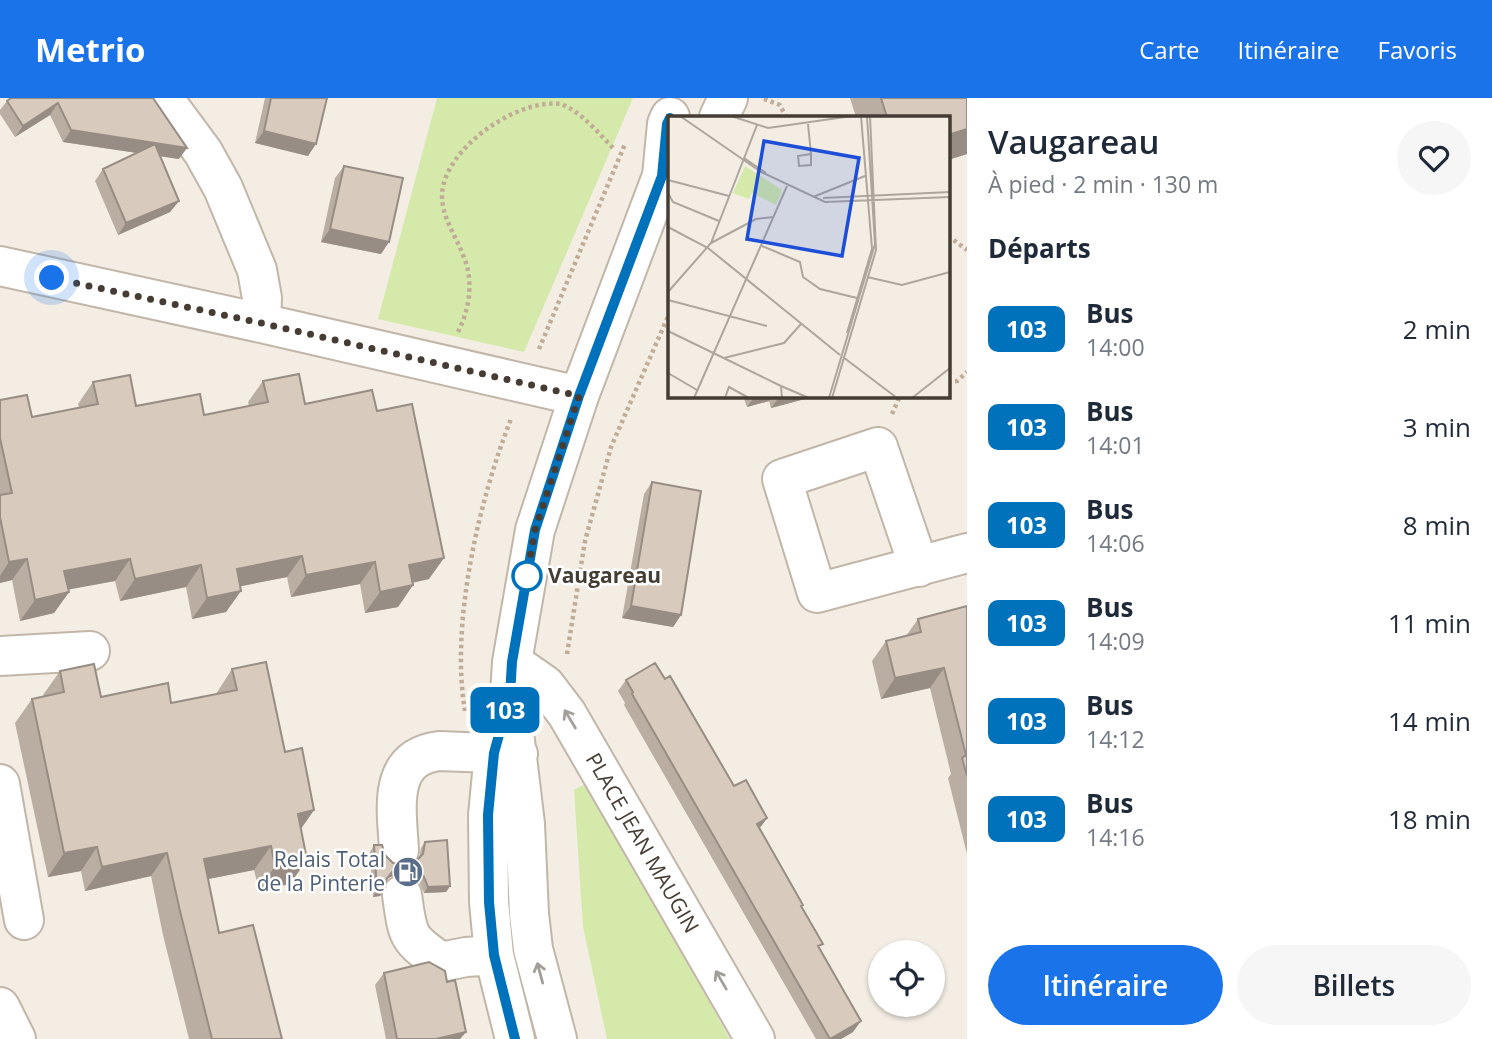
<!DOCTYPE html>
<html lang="fr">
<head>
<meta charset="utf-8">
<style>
	body { margin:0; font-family:"Open Sans",sans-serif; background:#f6f6f7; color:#1f2937; height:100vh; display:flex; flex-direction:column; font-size:26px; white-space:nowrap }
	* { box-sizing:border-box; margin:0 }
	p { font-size:23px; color:#747a83 }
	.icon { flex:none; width:38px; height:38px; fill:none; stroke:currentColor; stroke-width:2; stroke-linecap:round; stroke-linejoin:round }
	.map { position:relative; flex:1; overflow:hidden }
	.drawer { display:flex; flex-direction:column; background:#fff; width:525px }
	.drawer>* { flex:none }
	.badge { padding:0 14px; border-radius:10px; font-size:24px; line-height:46px }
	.tools { position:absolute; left:868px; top:842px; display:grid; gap:14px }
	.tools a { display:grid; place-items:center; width:77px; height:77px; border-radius:50%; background:#fff; box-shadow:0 2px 5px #0004; font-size:35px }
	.you { position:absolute; width:35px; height:35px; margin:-18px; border:5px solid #fff; border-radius:50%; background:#1a73e8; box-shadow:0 0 0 10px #1a73e833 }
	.map>.badge { position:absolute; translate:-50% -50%; box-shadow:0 0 0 4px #fff }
	h2 { padding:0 21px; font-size:26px; line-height:63px }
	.round { display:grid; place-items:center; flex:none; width:74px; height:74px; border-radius:37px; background:#f6f6f7 }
	.headline { display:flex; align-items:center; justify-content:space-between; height:119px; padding:0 21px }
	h1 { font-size:33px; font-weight:600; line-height:52px }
	.cta { display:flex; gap:14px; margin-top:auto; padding:14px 21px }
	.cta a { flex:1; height:80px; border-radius:42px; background:#1a73e8; color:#fff; font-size:28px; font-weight:600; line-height:80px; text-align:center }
	.cta a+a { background:#f6f6f7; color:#1f2937 }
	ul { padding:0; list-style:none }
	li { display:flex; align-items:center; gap:21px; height:98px; padding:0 21px }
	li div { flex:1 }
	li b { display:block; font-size:26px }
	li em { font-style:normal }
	li .badge { min-width:77px; font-weight:700; text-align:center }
	header { display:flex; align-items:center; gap:42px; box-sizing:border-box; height:98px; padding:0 35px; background:#1a73e8; color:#fff }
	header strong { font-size:33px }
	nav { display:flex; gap:38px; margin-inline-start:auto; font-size:24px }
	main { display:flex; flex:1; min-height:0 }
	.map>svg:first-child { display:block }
</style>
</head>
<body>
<header>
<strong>Metrio</strong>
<nav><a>Carte</a><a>Itinéraire</a><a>Favoris</a></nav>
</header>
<main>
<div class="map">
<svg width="967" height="941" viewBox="0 0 967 941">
	<rect width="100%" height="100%" fill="#f3ede4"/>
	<path fill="#d5eaaa" d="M437 0H633L524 254 378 221Z
		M585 686 636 773 730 941H607L583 829 574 692Z"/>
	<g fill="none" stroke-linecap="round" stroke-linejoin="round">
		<g stroke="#c2b6a9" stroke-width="42">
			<path id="minor" d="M163 0 203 54 223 90 257 172 262 200 261 225
				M719 19 728 0
				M0 168 261 225 579 298
				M919 469 878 349 782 381 817 495 967 455
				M0 558 90 553
				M512 564 545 587 567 616 755 941
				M512 618 525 726 529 816 533 851 557 941
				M0 686 24 822
				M399 752C397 712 386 660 439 653L518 656
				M402 797C408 838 406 840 441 864L466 859 494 857
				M0 909 16 941
				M515 941 494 857 489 804 488 717 494 655 510 597 512 564 535 432 579 298 662 78 667 26 670 19"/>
		</g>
		<path stroke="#c1ad97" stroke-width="4.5" stroke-dasharray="3.5 3.5" stroke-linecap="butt" d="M764 1 780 7 786 19
			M948 138 967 152
			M458 234C470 210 474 182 463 157 455 136 442 120 442 97 443 52 516 0 561 6 582 14 599 36 614 51
			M539 251 625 46
			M948 284 957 283 967 274
			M892 316 900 298
			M567 556 585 443 611 349 670 214
			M465 613C450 526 479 402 511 321"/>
		<use href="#minor" stroke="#fff" stroke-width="38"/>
	</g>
	<path fill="#baaea2" d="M153 0 179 61 160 58 179 103 170 114 118 137 95 83 103 71 137 55 63 44 50 17 15 39 0 16V12L7 3Z
		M265 0H327L308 58 255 45Z
		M850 0H967V56L948 62V19H856Z
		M344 68 381 156 321 144 335 80Z
		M263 283 305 306 377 313 429 481 413 485V487L398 509 365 515 360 486 291 499 287 479 240 488 226 514 192 521 186 489 120 503 115 483 68 491 69 494 54 515 20 523 12 482 0 485V302L32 319 79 310 78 306 93 284 136 308 204 317 249 308 248 304Z
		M743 298H816L771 310 769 303 747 309Z
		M652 384 681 517 673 529 622 520 644 396Z
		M967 508V756L948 680 951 676 930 590 881 601 872 563 886 543 906 538 918 521Z
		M232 571 285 654 314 712 301 731 290 786 259 792 254 772 208 781 219 835 282 941H189L163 837 151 778 85 793 81 773 48 779 15 625 32 601 44 599 43 597 60 573 101 599 171 605 216 596Z
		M665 581 734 688 767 720 759 731 802 809 853 934 841 941H816L624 607 625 605 618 593 626 582Z
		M425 744 450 788 446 794 424 795 419 783 409 777 400 775 388 780 380 798 373 799 370 754 374 747 393 765 405 767 416 763 419 761 421 750Z
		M384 875 447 884 466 934 460 941H386L375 887Z"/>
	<path fill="#978d84" d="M58 5 50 17 15 39 23 28Z
		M967 31V56L948 62V37Z
		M71 32 187 50 179 61 63 44Z
		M264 33 316 46 308 58 255 45Z
		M179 103 170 114 118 137 126 125Z
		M330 131 389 144 381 156 321 144Z
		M755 298H773L769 303 747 309Z
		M780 298H816L771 310Z
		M302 458 287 479 222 492 237 471Z
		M444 460 429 481 394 488 409 467Z
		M27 461 12 482 0 485V478L9 464Z
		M130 461 115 483 50 495 64 473Z
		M375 464 360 486 291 499 306 477Z
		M201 467 186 489 120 503 135 481Z
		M413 487 398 509 365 515 380 494Z
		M241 493 226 514 192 521 207 500Z
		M69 494 54 515 20 523 35 502Z
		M631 508 681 517 673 529 622 520Z
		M944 570 930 590 881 601 895 580Z
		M314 712 297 736 298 716Z
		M767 720 759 731 757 726Z
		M271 748 254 772 188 785 204 761Z
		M97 749 81 773 48 779 64 755Z
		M167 755 151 778 85 793 102 769Z
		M307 762 290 786 259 792 275 768Z
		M404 769 414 770 409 777 400 775 388 780 392 774Z
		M450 788 446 794 424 795 428 789Z
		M377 792H385L380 798 373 799Z
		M861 923 853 934 841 941H830Z
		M466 934 460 941H436Z"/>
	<path fill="#d8cabc" stroke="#978d84" stroke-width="2" d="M11 0H153L187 50 71 32 58 5 23 28 7 3Z
		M271 0H327L316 46 264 33Z
		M881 0H967V31L948 37V19H887Z
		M155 46 179 103 126 125 103 71Z
		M344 68 403 80 389 144 330 131Z
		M299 276 305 306 372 292 377 313 412 306 444 460 409 467 413 487 380 494 375 464 306 477 302 458 237 471 241 493 207 500 201 467 135 481 130 461 64 473 69 494 35 502 27 461 9 464 0 419V397L12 395 0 340V302L27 297 32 319 98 306 93 284 130 277 136 308 200 296 204 317 268 304 263 283Z
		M652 384 701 393 681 517 631 508Z
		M967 508V678L962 660 966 657 944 570 895 580 886 543 921 534 918 521Z
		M266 564 285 654 302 650 314 712 298 716 307 762 275 768 271 748 204 761 219 835 253 827 282 941H212L180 813 167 755 102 769 97 749 64 755 32 601 64 594 60 573 94 566 101 599 168 585 171 605 237 592 232 571Z
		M655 565 665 581 670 578 734 688 746 682 767 720 757 726 803 807 801 808 823 846 818 848 861 923 830 941 632 596 633 594 626 582Z
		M447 742 450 788 428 789 423 777 414 770 404 769 392 774 386 782 385 792H377L374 747H382L385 757 393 765 405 767 416 763 423 756 425 744Z
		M429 864 445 873 447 884 455 882 466 934 436 941H397L384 875Z"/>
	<defs><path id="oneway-shaft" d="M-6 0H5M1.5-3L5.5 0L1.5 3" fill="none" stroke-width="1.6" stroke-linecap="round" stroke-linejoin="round" transform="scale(1.75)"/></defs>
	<g stroke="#a29e9a">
		<use href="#oneway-shaft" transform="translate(570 621) rotate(-121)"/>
		<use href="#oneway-shaft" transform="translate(540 875) rotate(-105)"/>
		<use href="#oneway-shaft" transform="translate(721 882) rotate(-120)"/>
	</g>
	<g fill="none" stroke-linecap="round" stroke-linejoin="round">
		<g stroke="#fff" stroke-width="16">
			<path id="line" d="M515 941 494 857 489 804 488 717 494 655 510 597 512 564 535 432 579 298 662 78 667 26 670 20"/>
		</g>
		<use href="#line" stroke="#0072bc" stroke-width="10"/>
		<path stroke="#453c34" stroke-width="7" stroke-dasharray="0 12.6" d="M52 180 261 225 579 298 535 432 527 478"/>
	</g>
	<defs>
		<g id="fuel-disc" transform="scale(1.575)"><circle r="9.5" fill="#5c6f8a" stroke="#fff"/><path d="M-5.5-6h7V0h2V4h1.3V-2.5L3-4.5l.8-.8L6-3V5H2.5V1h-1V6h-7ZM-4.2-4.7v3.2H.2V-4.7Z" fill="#fff"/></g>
	</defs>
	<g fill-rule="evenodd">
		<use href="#fuel-disc" x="408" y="774"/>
	</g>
	<circle fill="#fff" stroke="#0072bc" stroke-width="3.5" cx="527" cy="478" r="14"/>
	<g text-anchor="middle" stroke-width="5" stroke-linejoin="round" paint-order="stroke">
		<g font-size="21" font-weight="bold" fill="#453c34" stroke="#fff" text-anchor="start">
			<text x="548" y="485">Vaugareau</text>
		</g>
		<g font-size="21" fill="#453c34" stroke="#fff">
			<text transform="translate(642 745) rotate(60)" y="7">PLACE JEAN MAUGIN</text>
		</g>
		<g font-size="21" fill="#4e5e75" stroke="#fff" text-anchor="end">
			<text x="385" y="769">Relais Total<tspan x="385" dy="24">de la Pinterie</tspan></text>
		</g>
	</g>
	<g transform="translate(668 18)">
		<rect width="282" height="282" fill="#f3ede4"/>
		<path d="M77 50 114 74 108 89 84 77 81 83 65 77Z" fill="#d5eaaa"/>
		<path fill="none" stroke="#ada69e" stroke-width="2" d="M12 0 93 56 157 86 282 81M63 0 100 12 184 0M140 8 143 38V49L131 50 130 40 143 38M76 42 98 57M0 64 61 80M0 77 5 86 51 105M145 81 197 60M155 82 282 76M0 111 40 132 172 239M43 127 88 103 106 101M94 130 132 146 135 161 152 173 189 182M199 161 234 169 282 156M0 176 43 127 89 9M0 184 99 210M0 215 113 270 114 282M179 217 204 133 193 0M175 241 229 282M56 242 116 227 133 208M0 257 29 274M113 270 141 282M26 282 119 70M57 282 61 271 81 282M161 282 207 128 199 0M164 282 208 134 202 0M244 282 282 252"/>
		<path fill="#1d4ed8" fill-opacity="0.15" stroke="#1d4ed8" stroke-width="3.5" d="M96 25 191 42 174 140 79 123Z"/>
		<rect width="282" height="282" fill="none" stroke="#453c34" stroke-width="3.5"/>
	</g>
</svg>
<div class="tools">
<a><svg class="icon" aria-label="locate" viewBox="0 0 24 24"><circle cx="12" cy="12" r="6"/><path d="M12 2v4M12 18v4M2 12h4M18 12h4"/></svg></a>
</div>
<div class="you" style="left:52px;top:180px"></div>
<b class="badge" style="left:505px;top:612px;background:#0072bc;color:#fff">103</b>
</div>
<section class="drawer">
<div class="headline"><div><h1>Vaugareau</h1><p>À pied · 2 min · 130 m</p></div><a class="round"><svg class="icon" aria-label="heart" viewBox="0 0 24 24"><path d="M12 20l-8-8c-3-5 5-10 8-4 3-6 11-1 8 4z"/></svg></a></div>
<h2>Départs</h2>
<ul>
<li><span class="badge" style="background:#0072bc;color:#fff">103</span><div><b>Bus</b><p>14:00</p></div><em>2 min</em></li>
<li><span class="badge" style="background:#0072bc;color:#fff">103</span><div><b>Bus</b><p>14:01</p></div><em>3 min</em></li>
<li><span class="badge" style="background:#0072bc;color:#fff">103</span><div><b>Bus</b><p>14:06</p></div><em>8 min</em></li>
<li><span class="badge" style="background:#0072bc;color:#fff">103</span><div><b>Bus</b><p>14:09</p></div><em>11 min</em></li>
<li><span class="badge" style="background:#0072bc;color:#fff">103</span><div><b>Bus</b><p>14:12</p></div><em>14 min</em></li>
<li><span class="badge" style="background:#0072bc;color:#fff">103</span><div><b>Bus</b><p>14:16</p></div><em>18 min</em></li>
</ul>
<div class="cta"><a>Itinéraire</a><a>Billets</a></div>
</section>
</main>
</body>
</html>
